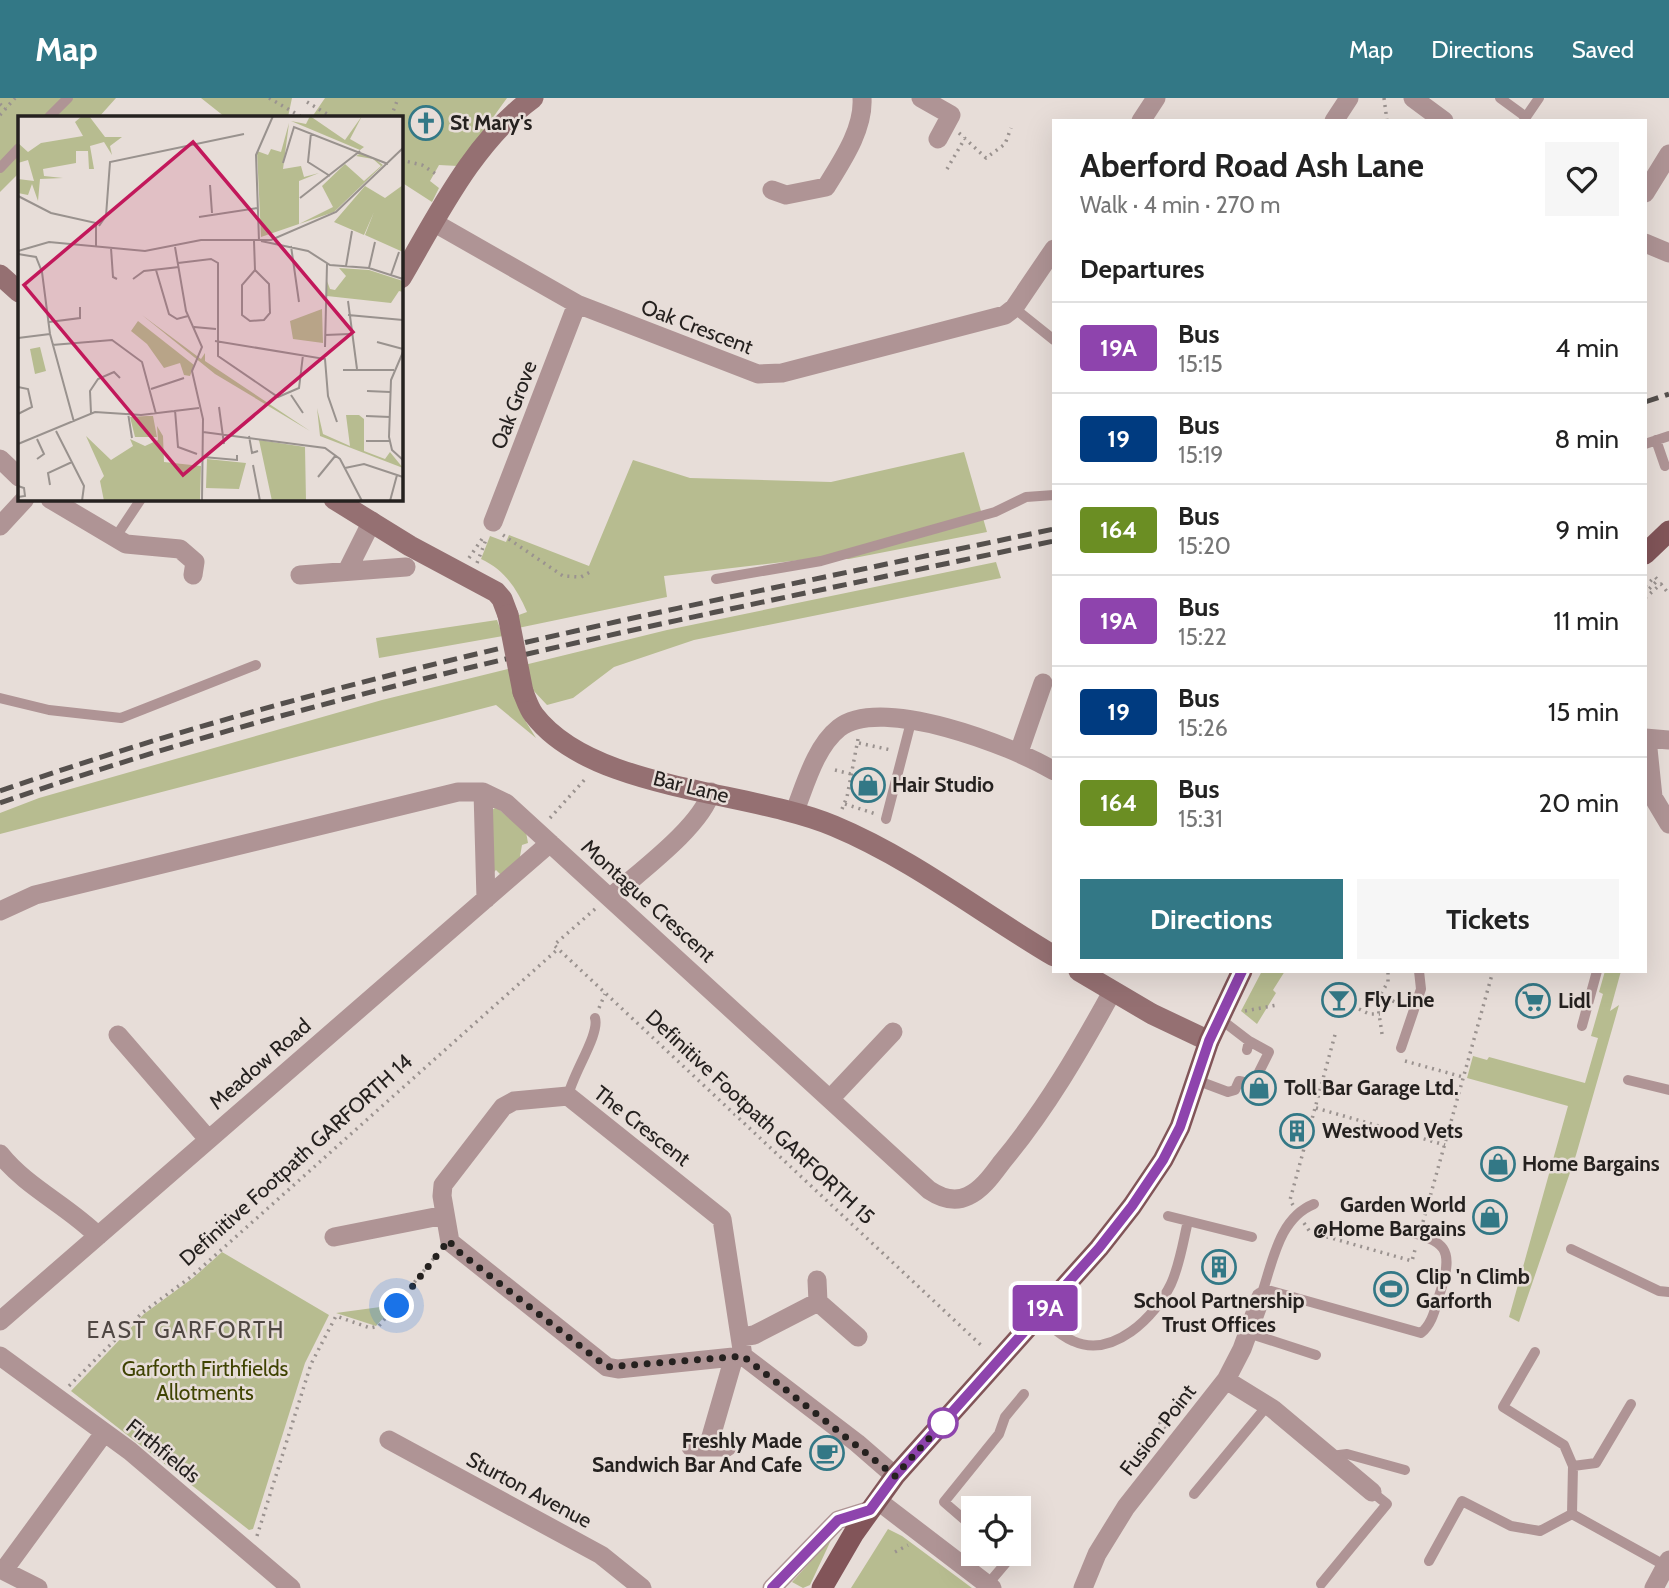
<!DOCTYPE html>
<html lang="en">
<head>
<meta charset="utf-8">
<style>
	body { margin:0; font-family:Cabin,sans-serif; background:#f6f6f6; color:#222; height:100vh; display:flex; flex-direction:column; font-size:26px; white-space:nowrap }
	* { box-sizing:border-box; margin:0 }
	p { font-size:23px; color:#767676 }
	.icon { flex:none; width:38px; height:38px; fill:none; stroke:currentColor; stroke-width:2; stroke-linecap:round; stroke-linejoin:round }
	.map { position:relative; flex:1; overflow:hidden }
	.sheet { position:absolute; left:1052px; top:21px; width:595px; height:854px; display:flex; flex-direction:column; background:#fff; border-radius:0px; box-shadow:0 7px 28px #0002 }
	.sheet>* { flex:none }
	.badge { padding:0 14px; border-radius:5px; font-size:24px; line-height:46px }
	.controls { position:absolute; left:961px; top:1398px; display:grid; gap:14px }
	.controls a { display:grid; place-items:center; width:70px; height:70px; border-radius:0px; background:#fff; box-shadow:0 7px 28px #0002; font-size:35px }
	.you { position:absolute; width:35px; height:35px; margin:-18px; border:5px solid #fff; border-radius:50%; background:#1a73e8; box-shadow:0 0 0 10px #1a73e833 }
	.map>.badge { position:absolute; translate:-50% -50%; box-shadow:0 0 0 4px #fff }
	h2 { padding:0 28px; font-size:26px; line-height:63px }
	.round { display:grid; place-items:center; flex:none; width:74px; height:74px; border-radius:0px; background:#f6f6f6 }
	.summary { display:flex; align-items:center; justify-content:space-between; height:119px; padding:0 28px }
	h1 { font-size:33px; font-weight:700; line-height:52px }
	.action { display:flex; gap:14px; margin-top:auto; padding:14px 28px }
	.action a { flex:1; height:80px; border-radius:0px; background:#337886; color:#fff; font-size:28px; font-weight:700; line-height:80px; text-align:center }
	.action a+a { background:#f6f6f6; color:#222 }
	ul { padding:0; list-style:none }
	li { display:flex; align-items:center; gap:21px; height:91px; padding:0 28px; border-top:2px solid #e0e0e0 }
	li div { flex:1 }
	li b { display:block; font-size:26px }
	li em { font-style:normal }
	li .badge { min-width:77px; font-weight:700; text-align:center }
	header { display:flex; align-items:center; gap:42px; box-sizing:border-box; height:98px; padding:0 35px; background:#337886; color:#fff }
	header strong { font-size:33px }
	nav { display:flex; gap:38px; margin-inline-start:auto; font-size:24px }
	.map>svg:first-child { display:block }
</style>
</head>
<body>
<header>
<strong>Map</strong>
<nav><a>Map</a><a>Directions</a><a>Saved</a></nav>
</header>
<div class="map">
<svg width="1669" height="1490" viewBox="0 0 1669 1490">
	<rect width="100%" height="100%" fill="#e7ddd8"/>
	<path fill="#b7bc90" d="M0 0H116L99 19H19V75L0 94Z
		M201 0H292L288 19H225Z
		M325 0H507L458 68 439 67 430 83 439 90 432 104 401 84V19H312Z
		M964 354 987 434 849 461H809L664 478 667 499 518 530 516 518 527 514C517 491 505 472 481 461L490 438 506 444 509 437 589 468 633 362 690 380 831 384Z
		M996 464 1001 480 694 542 614 569 573 600 547 607 531 590 523 619 536 640 496 607 0 736V715L39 700 382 602 667 532Z
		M497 522 503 538 379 560 376 540Z
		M496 709 526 734 528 745 522 747 519 764 501 777 496 772 493 775 491 713Z
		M1262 873H1285L1273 892 1276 895 1257 926 1241 913Z
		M1605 873H1621L1610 913 1619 907 1576 1057 1519 1224 1509 1219 1568 1008 1467 980 1473 958 1487 962 1489 959 1585 985 1598 940 1591 938 1603 896 1599 894Z
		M222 1154 329 1217 305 1265 253 1431 249 1432 71 1293 144 1216 193 1180Z
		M395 1207 376 1228 336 1215Z
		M888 1431 902 1438 972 1490H851Z
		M832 1440 810 1487 803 1490 792 1484Z"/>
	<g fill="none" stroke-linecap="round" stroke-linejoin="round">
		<path stroke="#9a928f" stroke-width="3.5" stroke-dasharray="2 5" stroke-linecap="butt" d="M269 0 300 18
			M1384 0 1387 23
			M307 4 332 19
			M0 6 6 11
			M0 17 15 0
			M391 19 397 3
			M959 35 986 60 1005 46 1011 30
			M401 62 422 67 439 78
			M947 71 965 40
			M503 437 563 478 581 479 590 474
			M469 460 484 438
			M477 465 487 439
			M1645 488 1655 479 1658 482 1645 495
			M1645 500 1661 486 1669 496
			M859 645 891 652
			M835 672 851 676
			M845 706 876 716
			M842 711 847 699 858 641
			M550 720 587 679
			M595 811 554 847 984 1250
			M1373 895 1400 906
			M599 910 605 896
			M1359 911 1369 916H1380
			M1245 913 1277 907
			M1382 936 1377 902 1388 884V873
			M1405 963 1463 979
			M1316 1010 1445 1047
			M1293 1107 1290 1102 1336 933
			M1423 1124 1493 873
			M1304 1125 1310 1134 1412 1163 1416 1148
			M69 1288 142 1215 192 1178 558 851
			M1166 1330 1160 1325 1176 1306
			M257 1438 311 1266 336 1218 370 1230 379 1228 438 1155
			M895 1454 908 1447"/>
		<path stroke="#af9495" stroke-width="10" d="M1500 0 1526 19
			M49 19 68 0
			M1524 22 1539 0
			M0 70 19 50
			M1014 210 1054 242
			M1656 342 1665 368
			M1645 346 1669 338
			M115 440 141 401
			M716 481 821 463 995 414 1026 399 1054 397
			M0 600 49 612 121 620 256 567
			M886 721 911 624
			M1219 920 1249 943 1247 952
			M1582 928 1597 873
			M1401 950 1421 891 1419 873
			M1196 982 1228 994 1235 992 1239 983 1253 986 1269 954 1249 943
			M1628 982 1669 992
			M568 998C573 975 600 936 595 920
			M1168 1118 1252 1139
			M1571 1151 1659 1193 1669 1194
			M1264 1191 1421 1235C1433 1225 1435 1210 1440 1195 1457 1143 1441 1144 1394 1129
			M1262 1195C1273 1163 1279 1120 1314 1106
			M1038 1218C1049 1226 1060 1238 1073 1243 1113 1261 1155 1219 1171 1186 1180 1166 1183 1144 1188 1123
			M1248 1235 1316 1257
			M1535 1254 1503 1309 1564 1347 1573 1368 1572 1416
			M1331 1358 1347 1356 1405 1372
			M1573 1368 1596 1365 1631 1306
			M1194 1396 1267 1308
			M1572 1416 1666 1468
			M973 1429 944 1404 999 1336 1005 1319 1024 1296
			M1429 1463 1462 1403 1511 1428 1540 1433 1572 1416
			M988 1486 1010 1460 1005 1456
			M1321 1486 1387 1406 1372 1394"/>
		<path stroke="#af9495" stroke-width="19" d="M921 0 951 17 938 41
			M1413 0 1444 23
			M1141 23 1156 0
			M1334 23 1349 0
			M772 92 786 97 826 89C842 63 864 31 862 0
			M1645 95 1669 56
			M433 124 577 206 758 276 782 275 1005 217 1014 210 1054 151
			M1645 145 1669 155
			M0 361 19 379
			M50 401 126 446 180 451 195 464 193 477
			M493 424 577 206
			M0 428 25 401
			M347 473 372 423
			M300 477 406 469
			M1645 640 1669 642
			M1647 641 1653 699 1669 726
			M1019 654 1043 585
			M483 694 486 801
			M794 715C805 688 815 649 839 630 881 597 1013 648 1054 673
			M611 799C639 774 701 729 711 694
			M0 813 35 797 458 694H483L506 705 929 1092C941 1100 954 1105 968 1098 982 1092 993 1076 1002 1064 1046 1011 1079 954 1112 894
			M118 937 208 1041
			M568 998 722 1121 743 1258 618 1271 607 1269 450 1144 442 1098 443 1087 503 1009 514 1003Z
			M830 1001 893 934
			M0 1056C26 1089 68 1108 98 1138
			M334 1139 445 1117
			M817 1182 818 1204 858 1239
			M0 1223 550 745
			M741 1239 754 1237 818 1204
			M0 1258 130 1353 291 1490
			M743 1258 857 1345 895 1378
			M1226 1282 1273 1311 1372 1394
			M389 1342 601 1457 642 1490
			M691 1349H727
			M708 1349 734 1259
			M877 1402 992 1490
			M0 1471 38 1490
			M4 1472 104 1335
			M772 1490 838 1422 870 1412
			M1083 1490 1097 1456 1126 1409 1226 1282 1242 1251 1261 1199
			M1654 1490 1669 1462"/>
		<path stroke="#957072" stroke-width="21" d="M0 177 19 194
			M401 180C438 117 473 44 533 0
			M334 401 410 448 496 494 502 501 508 517
			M523 594C526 601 529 611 534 617 592 693 749 692 834 728 913 761 981 815 1054 858
			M1079 873 1152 916 1209 943"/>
		<path stroke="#825559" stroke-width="21" d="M1645 456 1669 433
			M822 1490 854 1435 895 1378 1099 1150 1132 1108 1163 1062 1180 1029 1209 943 1242 873"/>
		<path stroke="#55504d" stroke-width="5" stroke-dasharray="14 7" stroke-linecap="butt" d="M1645 304 1669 296
			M0 693C342 573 700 506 1054 431
			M0 705C342 585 700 518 1054 443"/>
		<path stroke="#957072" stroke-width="21" d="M508 517 523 594"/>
	</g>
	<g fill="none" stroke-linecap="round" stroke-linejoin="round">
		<g stroke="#fff" stroke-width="16">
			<path id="line" d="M772 1490 838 1422 870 1412 895 1378 1099 1150 1132 1108 1163 1062 1180 1029 1209 943 1242 873"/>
		</g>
		<use href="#line" stroke="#8e44ad" stroke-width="10"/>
		<path stroke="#25211f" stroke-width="7" stroke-dasharray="0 12.6" d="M397 1208 449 1142 454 1150 607 1269 743 1258 895 1378 943 1325"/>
	</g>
	<defs>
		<g id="church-ring" transform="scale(1.75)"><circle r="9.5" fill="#e7ddd8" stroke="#337886" stroke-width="1.5"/><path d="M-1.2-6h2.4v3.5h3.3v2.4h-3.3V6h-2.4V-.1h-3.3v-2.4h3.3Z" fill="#337886"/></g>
		<g id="shop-ring" transform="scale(1.75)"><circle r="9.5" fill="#e7ddd8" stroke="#337886" stroke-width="1.5"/><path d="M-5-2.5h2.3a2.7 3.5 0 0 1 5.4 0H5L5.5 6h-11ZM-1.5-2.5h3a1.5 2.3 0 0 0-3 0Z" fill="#337886"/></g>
		<g id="bar-ring" transform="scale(1.75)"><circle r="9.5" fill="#e7ddd8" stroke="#337886" stroke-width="1.5"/><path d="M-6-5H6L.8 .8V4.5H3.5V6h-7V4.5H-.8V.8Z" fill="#337886"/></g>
		<g id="supermarket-ring" transform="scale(1.75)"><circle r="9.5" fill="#e7ddd8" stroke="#337886" stroke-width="1.5"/><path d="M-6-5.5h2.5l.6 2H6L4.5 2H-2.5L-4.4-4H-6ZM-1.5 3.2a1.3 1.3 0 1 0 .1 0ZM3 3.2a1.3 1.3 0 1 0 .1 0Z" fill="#337886"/></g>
		<g id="building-ring" transform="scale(1.75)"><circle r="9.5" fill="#e7ddd8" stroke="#337886" stroke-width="1.5"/><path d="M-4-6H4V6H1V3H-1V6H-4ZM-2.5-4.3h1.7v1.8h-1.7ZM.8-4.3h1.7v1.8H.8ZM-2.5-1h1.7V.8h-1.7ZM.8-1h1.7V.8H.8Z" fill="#337886"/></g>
		<g id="stadium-ring" transform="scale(1.75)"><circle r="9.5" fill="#e7ddd8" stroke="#337886" stroke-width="1.5"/><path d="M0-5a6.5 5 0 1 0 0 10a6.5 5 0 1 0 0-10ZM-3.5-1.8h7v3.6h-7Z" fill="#337886"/></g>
		<g id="cafe-ring" transform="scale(1.75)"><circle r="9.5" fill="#e7ddd8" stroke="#337886" stroke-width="1.5"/><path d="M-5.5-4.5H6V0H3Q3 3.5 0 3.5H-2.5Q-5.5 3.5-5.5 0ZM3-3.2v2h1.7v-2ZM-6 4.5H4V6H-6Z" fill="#337886"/></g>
	</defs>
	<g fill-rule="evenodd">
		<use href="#church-ring" x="426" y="25"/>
		<use href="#shop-ring" x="868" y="687"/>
		<use href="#bar-ring" x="1339" y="902"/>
		<use href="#supermarket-ring" x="1533" y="903"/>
		<use href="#shop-ring" x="1259" y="990"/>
		<use href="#building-ring" x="1297" y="1033"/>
		<use href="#shop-ring" x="1498" y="1066"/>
		<use href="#shop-ring" x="1490" y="1119"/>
		<use href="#building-ring" x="1219" y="1169"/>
		<use href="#stadium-ring" x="1391" y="1191"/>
		<use href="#cafe-ring" x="827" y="1355"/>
	</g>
	<circle fill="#fff" stroke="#8e44ad" stroke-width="3.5" cx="943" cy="1325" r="14"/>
	<g text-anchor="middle" stroke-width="5" stroke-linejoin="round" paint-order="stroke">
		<g font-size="21" font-weight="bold" fill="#25211f" stroke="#e7ddd8" text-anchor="start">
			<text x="450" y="32">St Mary's</text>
			<text x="892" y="694">Hair Studio</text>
			<text x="1364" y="909">Fly Line</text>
			<text x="1558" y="910">Lidl</text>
			<text x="1284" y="997">Toll Bar Garage Ltd.</text>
			<text x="1322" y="1040">Westwood Vets</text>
			<text x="1522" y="1073">Home Bargains</text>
			<text x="1466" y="1114" text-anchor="end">Garden World<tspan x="1466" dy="24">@Home Bargains</tspan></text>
			<text x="1416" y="1186">Clip 'n Climb<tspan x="1416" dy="24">Garforth</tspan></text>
			<text x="1219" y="1210" text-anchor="middle">School Partnership<tspan x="1219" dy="24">Trust Offices</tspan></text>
			<text x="802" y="1350" text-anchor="end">Freshly Made<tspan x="802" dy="24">Sandwich Bar And Cafe</tspan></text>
		</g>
		<g font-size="21" fill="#25211f" stroke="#e7ddd8">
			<text transform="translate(697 229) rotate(21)" y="7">Oak Crescent</text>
			<text transform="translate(514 307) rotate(-69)" y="7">Oak Grove</text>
			<text transform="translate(691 689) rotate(14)" y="7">Bar Lane</text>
			<text transform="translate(648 803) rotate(42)" y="7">Montague Crescent</text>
			<text transform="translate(260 966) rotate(-41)" y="7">Meadow Road</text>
			<text transform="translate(760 1019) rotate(43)" y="7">Definitive Footpath GARFORTH 15</text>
			<text transform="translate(642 1028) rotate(38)" y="7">The Crescent</text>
			<text transform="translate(296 1062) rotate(-42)" y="7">Definitive Footpath GARFORTH 14</text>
			<text transform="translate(1158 1332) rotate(-52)" y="7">Fusion Point</text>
			<text transform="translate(163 1353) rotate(39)" y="7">Firthfields</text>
			<text transform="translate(529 1392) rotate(28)" y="7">Sturton Avenue</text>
		</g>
		<g font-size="21" fill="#3f4302" stroke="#e7ddd8">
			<text x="205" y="1278">Garforth Firthfields<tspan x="205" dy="24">Allotments</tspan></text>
		</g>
		<g font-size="23" letter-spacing="2" fill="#4f4743" stroke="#e7ddd8">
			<text x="186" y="1240">EAST GARFORTH</text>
		</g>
	</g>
	<g transform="translate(18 18)">
		<rect width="385" height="385" fill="#e7ddd8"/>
		<path d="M64 0H71L87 21H104L92 30 94 39 86 26 72 30 76 53H71L70 35H58V47L25 53 26 60 45 62 22 63 20 85 14 68 10 79 0 77V63L16 65 10 44 0 47V27L10 36 23 27 65 20 57 6ZM292 0 327 24 344 0 332 23 346 31 354 25 342 34 273 5 288 8ZM271 7 265 53 283 50 286 61 301 57 281 65V108L315 91 304 70 327 48 346 65 363 50 355 43 338 40 343 37 356 42 365 49 316 96 243 121 239 35 250 39 253 33 263 36ZM385 69V136L347 119 356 96 346 119 316 106 347 70 367 82ZM321 152 351 154 385 165V176L381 175 373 187 309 180V165L312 173 317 174 328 160ZM304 193 305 227 275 223 272 205ZM124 199 183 243 187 237V245L292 315 197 258ZM120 205 176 249 172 260 166 259 162 247 146 252 129 228 113 215ZM22 231 28 255 17 258 12 233ZM299 292 305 318 332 330 328 299H341L346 303V335L367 343 372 336 385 352 302 320ZM129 300H135L139 321H117L112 301ZM139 310 145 320 146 346 183 350 182 385H86L82 365 86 360 68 320 93 344 115 330 112 323 127 330 140 324ZM241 324 287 331 288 385H254ZM189 343 228 347 221 373 188 372Z" fill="#b7bc90"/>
		<path fill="none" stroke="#99928e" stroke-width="2" d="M293 17 290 46 312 60M265 47 276 11 370 48M192 69 194 97M0 80 33 97 78 107V130M282 82 342 35M181 101 239 92M81 110 88 100 92 46 226 18M236 125 237 154M241 125 238 39 255 0M243 125 290 135 312 149 351 152 385 163M273 130 281 186M157 131 168 195 184 231 174 255 185 303 184 385M93 132 95 161 99 163M0 135 31 126 127 135 183 124H253L318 96 385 32M0 138 18 141 24 156 32 218 56 306M160 147 193 143 200 147V240L260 281 281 272 285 239M328 150 334 115M351 152 357 126M138 154 151 198 159 203 170 200M237 154 251 168 252 197 246 204 232 205 224 199V169ZM373 159 381 136M115 163 126 155 161 151M330 185 339 253M330 199 385 204M31 206 62 202V191M176 211 198 213M307 219 332 218M0 222 32 218M197 225 307 243 310 280 319 306M359 226 385 233M34 229 94 224 124 246 138 298M307 231 309 148M385 236 373 264 371 321 374 334 385 344M325 254H376M0 271 10 273 14 291 0 298M133 273 166 262M349 275 372 276M273 279 285 297M201 291 206 328M157 294 160 331 179 338M73 297 72 275 80 263 96 256 102 262M110 297 114 322M348 300 372 301M38 315 66 370 64 385M185 316 307 332 322 343 344 385M231 320 234 337 240 335M348 325H371M0 328 77 296 123 299 181 292M185 341 219 344V339M19 343 26 338 19 323M235 349 242 385M327 352 346 348 385 361M300 361 318 339M32 369 30 357 54 346M0 370 6 372 7 380 0 381M372 385 379 359"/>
		<path fill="#c2185b" fill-opacity="0.15" stroke="#c2185b" stroke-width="3.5" d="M175 26 335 216 165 359 6 169Z"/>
		<rect width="385" height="385" fill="none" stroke="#25211f" stroke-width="3.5"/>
	</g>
</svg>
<div class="controls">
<a><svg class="icon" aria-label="locate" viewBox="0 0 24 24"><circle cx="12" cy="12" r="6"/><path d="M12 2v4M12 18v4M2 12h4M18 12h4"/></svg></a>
</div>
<div class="you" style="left:397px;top:1208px"></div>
<b class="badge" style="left:1045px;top:1210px;background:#8e44ad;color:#fff">19A</b>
<section class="sheet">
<div class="summary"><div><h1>Aberford Road Ash Lane</h1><p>Walk · 4 min · 270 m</p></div><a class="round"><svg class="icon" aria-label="heart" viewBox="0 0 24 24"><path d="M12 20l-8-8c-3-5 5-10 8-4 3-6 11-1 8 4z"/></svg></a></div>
<h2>Departures</h2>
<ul>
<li><span class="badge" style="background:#8e44ad;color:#fff">19A</span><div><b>Bus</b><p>15:15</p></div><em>4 min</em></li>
<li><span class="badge" style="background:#003b80;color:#fff">19</span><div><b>Bus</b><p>15:19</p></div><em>8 min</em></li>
<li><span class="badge" style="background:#6b8e23;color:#fff">164</span><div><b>Bus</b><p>15:20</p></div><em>9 min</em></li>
<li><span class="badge" style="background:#8e44ad;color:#fff">19A</span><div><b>Bus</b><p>15:22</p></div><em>11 min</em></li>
<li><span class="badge" style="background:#003b80;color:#fff">19</span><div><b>Bus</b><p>15:26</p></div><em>15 min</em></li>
<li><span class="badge" style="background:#6b8e23;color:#fff">164</span><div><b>Bus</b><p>15:31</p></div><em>20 min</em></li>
</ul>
<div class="action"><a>Directions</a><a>Tickets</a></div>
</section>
</div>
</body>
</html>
